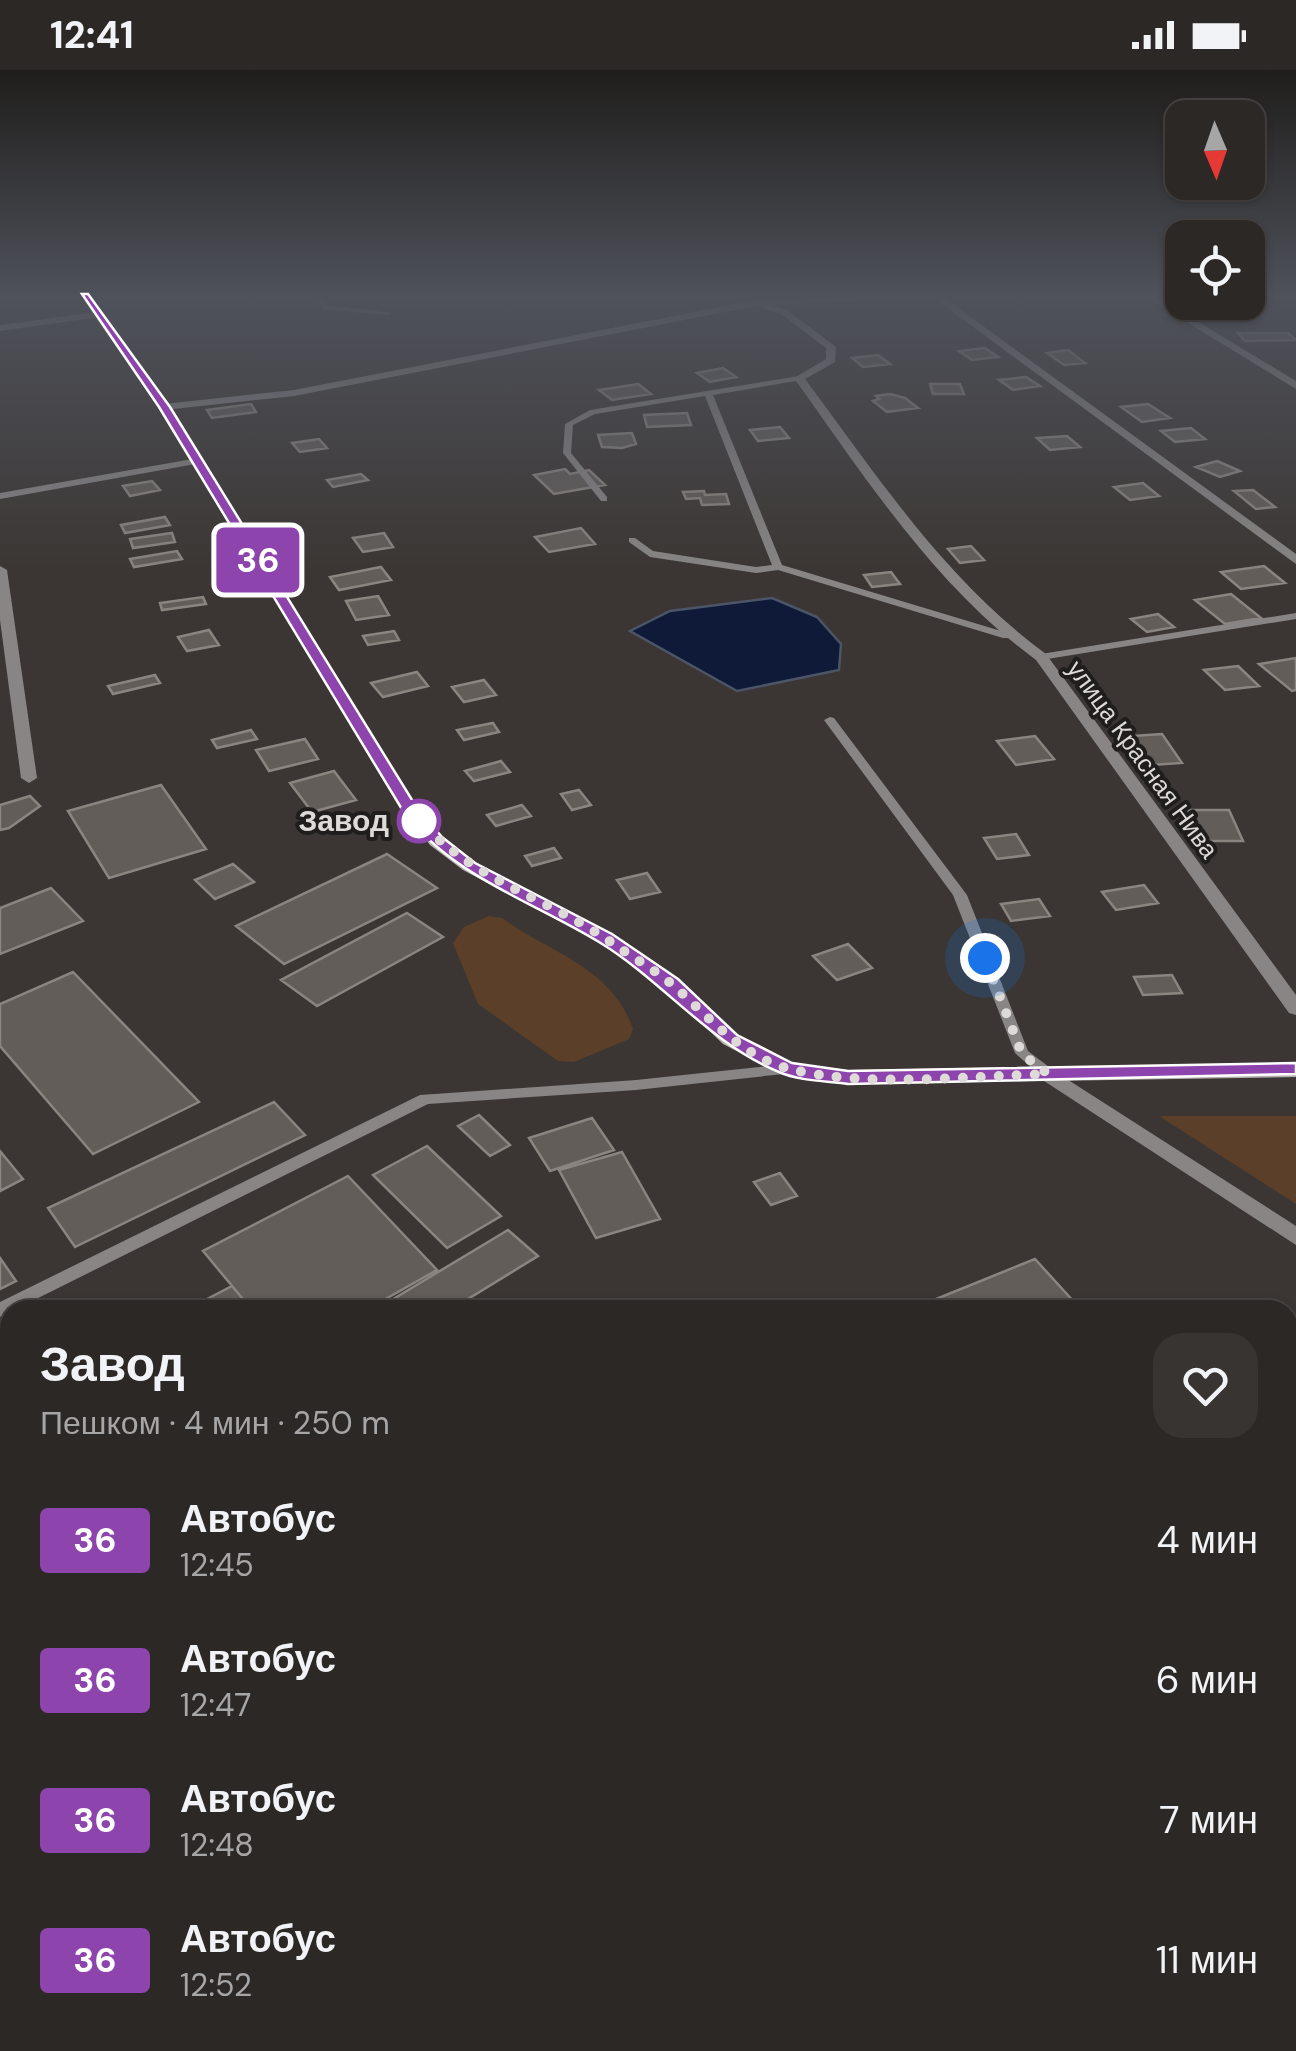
<!DOCTYPE html>
<html lang="ru">
<head>
<meta charset="utf-8">
<style>
	body { margin:0; font-family:"DM Sans",sans-serif; background:#383432; color:#f1f3f6; height:100vh; display:flex; flex-direction:column; font-size:38px; white-space:nowrap }
	* { box-sizing:border-box; margin:0 }
	p { font-size:32px; color:#a6a6a7 }
	.icon { flex:none; width:55px; height:55px; fill:none; stroke:currentColor; stroke-width:2; stroke-linecap:round; stroke-linejoin:round }
	.map { position:relative; flex:1; overflow:hidden }
	.side { position:absolute; left:0px; top:1230px; width:1298px; height:752px; display:flex; flex-direction:column; background:#2c2826; border-radius:30px 30px 0 0; box-shadow:0 2px 8px #0004,0 0 0 2px #484443 }
	.side>* { flex:none }
	.badge { padding:0 20px; border-radius:8px; font-size:35px; line-height:65px }
	.needle { width:65px; rotate:178deg }
	.tools { position:absolute; left:1165px; top:30px; display:grid; gap:20px }
	.tools a { display:grid; place-items:center; width:100px; height:100px; border-radius:20px; background:#2c2826; box-shadow:0 2px 8px #0004,0 0 0 2px #484443; font-size:50px }
	.you { position:absolute; width:50px; height:50px; margin:-25px; border:8px solid #fff; border-radius:50%; background:#1a73e8; box-shadow:0 0 0 15px #1a73e833 }
	.map>.badge { position:absolute; translate:-50% -50%; box-shadow:0 0 0 5px #fff }
	.round { display:grid; place-items:center; flex:none; width:105px; height:105px; border-radius:30px; background:#383432 }
	.summary { display:flex; align-items:center; justify-content:space-between; height:170px; padding:0 40px }
	h1 { font-size:48px; font-weight:700; line-height:75px }
	ul { padding:0; list-style:none }
	li { display:flex; align-items:center; gap:30px; height:140px; padding:0 40px }
	li div { flex:1 }
	li b { display:block; font-size:38px }
	li em { font-style:normal }
	li .badge { min-width:110px; font-weight:700; text-align:center }
	.status { display:flex; justify-content:space-between; align-items:center; height:70px; padding:0 50px; background:#2c2826; direction:ltr }
	.status svg { height:28px; fill:currentColor }
	.map>svg:first-child { display:block }
</style>
</head>
<body>
<div class="status"><b>12:41</b><svg viewBox="0 0 49 12"><path d="M0 12V9h3v3zM5 12V6h3v6zM10 12V3h3v9zM15 12V0h3v12zM26 1h20v11H26zM47 4h2v5h-2z"/></svg></div>
<div class="map">
<svg width="1296" height="1981" viewBox="0 0 1296 1981">
	<rect width="100%" height="100%" fill="#3b3633"/>
	<path fill="#5c3f28" d="M489 846 502 848C550 883 612 897 633 959L629 969 574 992 558 991 478 934 453 873 464 857Z
		M1159 1046H1296V1134Z"/>
	<path fill="#0e1a37" stroke="#4c5467" stroke-width="2.5" d="M772 528 817 547 841 574 839 600 737 621 630 561 670 541Z"/>
	<path fill="#625d59" stroke="#8b8581" stroke-width="2.5" d="M1238 263H1288L1296 270 1245 271Z
		M985 278 998 287 972 290 959 281Z
		M1068 280 1085 293 1064 295 1047 283Z
		M878 285 890 294 863 297 852 288Z
		M723 298 736 307 710 312 697 303Z
		M1026 307 1040 316 1013 320 999 310Z
		M638 314 651 324 612 330 599 320Z
		M930 314H960L964 324H933Z
		M890 324 905 328 918 338 887 342 873 331 879 329 876 326Z
		M251 334 256 342 212 348 207 340Z
		M1148 334 1170 348 1142 352 1121 337Z
		M687 343 691 355 647 357 644 345Z
		M780 357 789 368 758 371 750 360Z
		M1191 358 1205 369 1175 372 1161 361Z
		M632 363 636 374 622 378 602 377 598 365Z
		M1067 366 1080 377 1050 380 1037 368Z
		M319 369 327 378 300 382 292 373Z
		M1217 391 1240 401 1220 407 1196 397Z
		M565 399 570 404 589 400 605 415 554 424 534 405Z
		M361 404 368 410 333 417 327 410Z
		M152 411 160 420 130 426 123 416Z
		M1143 413 1159 426 1130 430 1114 417Z
		M1253 420 1275 437 1256 439 1234 421Z
		M704 421 705 425 726 424 729 434 702 435 700 428 686 429 683 422Z
		M165 447 170 455 125 463 121 455Z
		M581 458 595 474 549 482 535 467Z
		M172 463 175 472 133 478 130 469Z
		M384 463 393 477 363 482 353 468Z
		M971 476 984 490 960 493 948 479Z
		M177 481 182 489 134 497 130 489Z
		M1264 496 1285 513 1241 519 1221 502Z
		M381 497 391 510 339 520 330 507Z
		M891 502 900 514 872 517 864 505Z
		M1231 524 1261 548 1225 554 1195 530Z
		M378 526 389 545 356 550 346 531Z
		M203 527 206 534 162 540 160 533Z
		M1158 544 1174 557 1147 562 1131 549Z
		M209 560 219 575 187 581 178 567Z
		M394 561 399 570 368 575 363 566Z
		M1296 588V620L1292 621 1259 594Z
		M1238 596 1259 616 1225 620 1204 600Z
		M417 602 428 616 383 627 371 613Z
		M155 605 160 613 113 624 108 616Z
		M484 610 496 625 464 632 452 617Z
		M493 653 499 662 464 670 457 660Z
		M251 660 257 669 217 678 212 670Z
		M1162 664 1182 693 1151 695 1131 666Z
		M1035 666 1054 689 1016 695 997 671Z
		M305 669 318 689 269 701 256 680Z
		M501 691 510 702 474 711 465 701Z
		M334 701 356 730 312 742 290 713Z
		M161 715 206 779 109 808 68 741Z
		M579 720 591 735 572 740 561 724Z
		M30 726 40 736 9 758 0 760V735Z
		M522 735 531 746 496 756 487 745Z
		M1188 740H1229L1243 771H1201Z
		M1016 764 1029 785 997 789 984 768Z
		M554 778 561 788 532 796 525 786Z
		M387 784 437 818 284 894 236 856Z
		M233 794 254 812 215 829 195 810Z
		M647 803 660 822 630 829 617 810Z
		M1144 815 1158 833 1116 840 1102 822Z
		M51 818 83 851 0 884V838Z
		M1039 829 1050 846 1011 851 1001 834Z
		M407 843 443 867 317 936 281 910Z
		M848 874 872 898 837 910 813 886Z
		M73 902 199 1032 93 1084 0 976V934Z
		M1172 905 1182 923 1143 925 1134 907Z
		M274 1032 305 1065 75 1177 48 1138Z
		M479 1045 510 1075 490 1086 458 1056Z
		M592 1048 614 1080 550 1101 529 1068Z
		M427 1076 501 1146 447 1178 373 1105Z
		M0 1081 23 1109 0 1121Z
		M622 1082 660 1149 596 1168 559 1100Z
		M780 1103 797 1126 771 1135 754 1112Z
		M348 1106 437 1200 366 1240H252L203 1181Z
		M508 1160 538 1186 450 1240H375Z
		M0 1188 16 1211 0 1219Z
		M1035 1189 1075 1233 1059 1240H909Z
		M232 1216 252 1240H186Z
		M10 1328V1405L0 1410V1332Z
		M10 1583V1972H233L221 1981H0V1588Z
		M1288 1797 1296 1804V1981H1054L1065 1972H1288Z"/>
	<g fill="none" stroke-linecap="round" stroke-linejoin="round">
		<path fill="#888584" fill-rule="evenodd" d="M314 226H322L327 235 392 243 388 245 324 239Z
			M537 226 515 231 511 229 521 226Z
			M799 306 803 308 802 310 713 325 782 495 1011 564V568H1003L778 500 756 503 650 487 629 472V468H635L653 481 756 497 772 495 705 326 595 344 573 355 571 383 607 427V431H601L563 383 565 354 590 340Z
			M198 388 201 389V393L0 429V423Z
			M1296 543V549L1041 590 1036 587 1041 584Z
			M830 647 834 648 967 825 1028 981 1053 1000 1056 1004 1053 1008H1043L1015 983 953 825 824 650Z
			M788 994 796 999 793 1003 636 1020 428 1034 0 1247V1232L420 1025 636 1010Z"/>
		<path fill="#888584" fill-rule="evenodd" d="M833 226H887L882 229 772 235 787 240 836 277 835 292 805 309C878 407 946 511 1046 584L1296 925V945L1289 943 1036 590C935 516 866 409 794 308L826 289V278L781 244 756 236 294 326 164 340 158 337 164 334 294 320 756 230Z
			M931 226H942L1296 484V494Z
			M1144 226H1155L1296 311V319Z
			M97 242 100 247 0 261V255Z
			M0 496 7 500 37 708 29 713 21 708 0 550Z
			M1048 997 1296 1156V1175L1041 1009 1038 1004Z"/>
		<path fill="#b5b1af" fill-rule="evenodd" d="M80 226H90L170 337 418 739 442 767 475 792 612 864 678 909 737 964 792 993 848 1000 1296 993V1007L848 1014 781 1004 723 974 664 917 600 872 463 800 430 775 403 741 159 337Z"/>
	</g>
	<linearGradient id="sky" x2="0" y2="1"><stop stop-color="#201e1c"/><stop offset="0.45" stop-color="#4f525b"/><stop offset="1" stop-color="#4f525b" stop-opacity="0"/></linearGradient>
	<rect width="1296" height="503" fill="url(#sky)"/>
	<path fill="#8e44ad" stroke="#fff" stroke-width="2.5" d="M82 224H88L170 337 417 738 442 767 475 793 612 864 678 909 737 965 792 993 848 1001 1296 993V1004L848 1014C826 1011 799 1011 779 1002 709 973 663 911 599 872 530 830 453 807 403 741L159 337Z"/>
	<g fill="none" stroke-linecap="round" stroke-linejoin="round">
		<path stroke="#dddad8" stroke-width="10" stroke-dasharray="0 18" d="M419 751 411 741C471 812 540 823 612 873 632 887 655 900 674 916 709 947 742 987 790 999 864 1018 970 1006 1048 1004L1022 984 985 888"/>
	</g>
	<circle fill="#fff" stroke="#8e44ad" stroke-width="5" cx="419" cy="751" r="20"/>
	<g text-anchor="middle" stroke-width="8" stroke-linejoin="round" paint-order="stroke">
		<g font-size="25" fill="#dddad8" stroke="#201e1d">
			<text transform="translate(1143 689) rotate(54)" y="9">улица Красная Нива</text>
		</g>
		<g font-size="30" font-weight="bold" fill="#dddad8" stroke="#201e1d" text-anchor="end">
			<text x="389" y="761">Завод</text>
		</g>
	</g>
</svg>
<div class="tools">
<a><svg class="needle" viewBox="-14 -14 28 28"><path d="M0-13l5 13h-10z" fill="#e53935"/><path d="M0 13l5-13h-10z" fill="#a6a6a7"/></svg></a>
<a><svg class="icon" aria-label="locate" viewBox="0 0 24 24"><circle cx="12" cy="12" r="6"/><path d="M12 2v4M12 18v4M2 12h4M18 12h4"/></svg></a>
</div>
<div class="you" style="left:985px;top:888px"></div>
<b class="badge" style="left:258px;top:490px;background:#8e44ad;color:#fff">36</b>
<section class="side">
<div class="summary"><div><h1>Завод</h1><p>Пешком · 4 мин · 250 m</p></div><a class="round"><svg class="icon" aria-label="heart" viewBox="0 0 24 24"><path d="M12 20l-8-8c-3-5 5-10 8-4 3-6 11-1 8 4z"/></svg></a></div>
<ul>
<li><span class="badge" style="background:#8e44ad;color:#fff">36</span><div><b>Автобус</b><p>12:45</p></div><em>4 мин</em></li>
<li><span class="badge" style="background:#8e44ad;color:#fff">36</span><div><b>Автобус</b><p>12:47</p></div><em>6 мин</em></li>
<li><span class="badge" style="background:#8e44ad;color:#fff">36</span><div><b>Автобус</b><p>12:48</p></div><em>7 мин</em></li>
<li><span class="badge" style="background:#8e44ad;color:#fff">36</span><div><b>Автобус</b><p>12:52</p></div><em>11 мин</em></li>
</ul>
</section>
</div>
</body>
</html>
